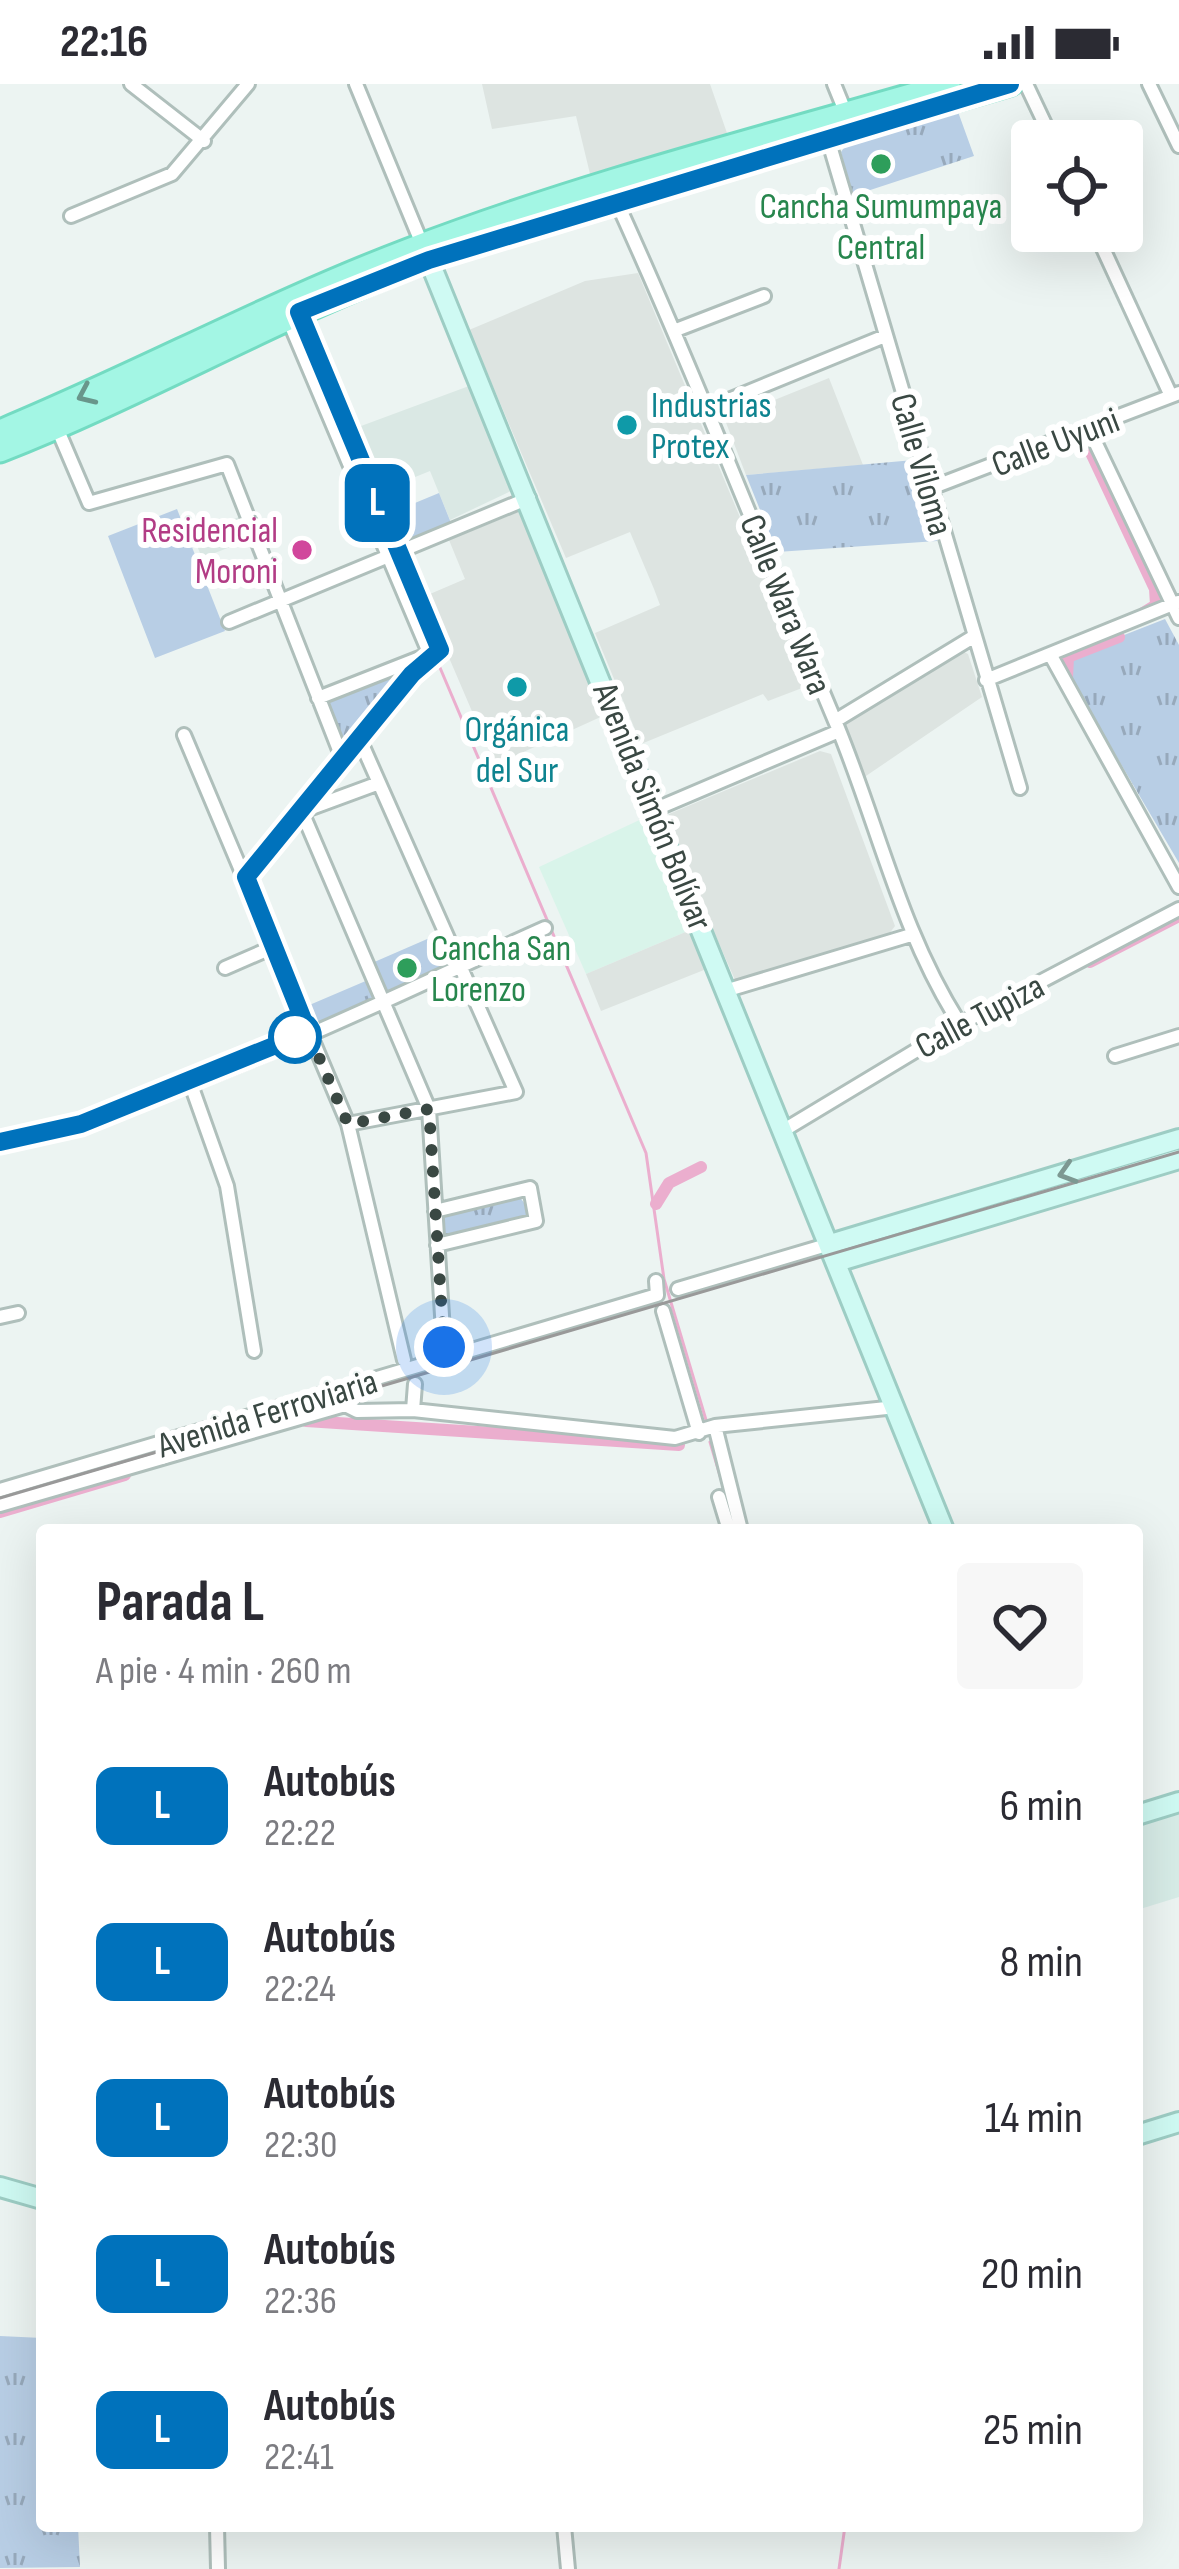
<!DOCTYPE html>
<html lang="es">
<head>
<meta charset="utf-8">
<style>
	body { margin:0; font-family:"Sofia Sans Condensed",sans-serif; background:#f7f7f7; color:#2b2b33; height:100vh; display:flex; flex-direction:column; font-size:45px; white-space:nowrap }
	* { box-sizing:border-box; margin:0 }
	p { font-size:39px; color:#7c7c81 }
	.icon { flex:none; width:66px; height:66px; fill:none; stroke:currentColor; stroke-width:2; stroke-linecap:round; stroke-linejoin:round }
	.map { position:relative; flex:1; overflow:hidden }
	.side { position:absolute; left:36px; top:1440px; width:1107px; height:1008px; display:flex; flex-direction:column; background:#fff; border-radius:12px; box-shadow:0 12px 48px #0002 }
	.side>* { flex:none }
	.badge { padding:0 24px; border-radius:18px; font-size:42px; line-height:78px }
	.fabs { position:absolute; left:1011px; top:36px; display:grid; gap:24px }
	.fabs a { display:grid; place-items:center; width:132px; height:132px; border-radius:12px; background:#fff; box-shadow:0 12px 48px #0002; font-size:60px }
	.you { position:absolute; width:60px; height:60px; margin:-30px; border:9px solid #fff; border-radius:50%; background:#1a73e8; box-shadow:0 0 0 18px #1a73e833 }
	.map>.badge { position:absolute; translate:-50% -50%; box-shadow:0 0 0 6px #fff }
	.round { display:grid; place-items:center; flex:none; width:126px; height:126px; border-radius:12px; background:#f7f7f7 }
	.summary { display:flex; align-items:center; justify-content:space-between; height:204px; padding:0 60px }
	h1 { font-size:57px; font-weight:700; line-height:90px }
	ul { padding:0; list-style:none }
	li { display:flex; align-items:center; gap:36px; height:156px; padding:0 60px }
	li div { flex:1 }
	li b { display:block; font-size:45px }
	li em { font-style:normal }
	li .badge { min-width:132px; font-weight:700; text-align:center }
	.status { display:flex; justify-content:space-between; align-items:center; height:84px; padding:0 60px; background:#fff; direction:ltr }
	.status svg { height:33px; fill:currentColor }
	.map>svg:first-child { display:block }
</style>
</head>
<body>
<div class="status"><b>22:16</b><svg viewBox="0 0 49 12"><path d="M0 12V9h3v3zM5 12V6h3v6zM10 12V3h3v9zM15 12V0h3v12zM26 1h20v11H26zM47 4h2v5h-2z"/></svg></div>
<div class="map">
<svg width="1179" height="2485" viewBox="0 0 1179 2485">
	<defs>
		<pattern id="park-tufts" width="24" height="20" patternUnits="userSpaceOnUse" patternTransform="scale(3)"><rect width="24" height="20" fill="#b8cee5"/><path d="M3 7l-1-3M5 7V3M7 7l1-3M15 17l-1-3M17 17v-4M19 17l1-3" fill="none" stroke="#97a9bb"/></pattern>
	</defs>
	<rect width="100%" height="100%" fill="#ecf4f2"/>
	<path fill="#dae8e4" d="M469 302 511 407 450 436 430 387 378 408 353 345Z
		M239 433 248 456 202 474 193 452Z"/>
	<path fill="#d9f4ea" d="M648 732 695 844 586 890 539 783Z"/>
	<path fill="#dde4e1" d="M482 0H710L728 52 591 94 576 32 492 45Z
		M638 189 810 601 768 617 763 610 641 660 595 549 660 521 654 505 630 448 566 474 469 246 585 197Z
		M829 294 863 381 746 391 725 336Z
		M523 426 605 631 495 681 423 513 465 495 449 456Z
		M960 566 968 570 982 613 863 694 844 643 849 633Z
		M820 667 831 670 895 842 889 850 736 898 665 738 669 730Z
		M695 844 709 884 601 927 586 890Z"/>
	<path fill="#d7ece7" d="M1179 1728V1813L1137 1826V1743Z"/>
	<path fill="#b8cee5" d="M439 409 451 439 399 461 386 431Z
		M177 425 225 547 155 574 108 452Z"/>
	<path fill="url(#park-tufts)" d="M957 25 974 72 852 112 841 68 846 61Z
		M914 376 937 457 777 468 746 391Z
		M1165 535 1179 561V779L1064 583 1068 573Z
		M407 587 350 660 342 658 327 623 331 615Z
		M441 849 455 881 386 911 372 879Z
		M368 896 376 914 308 943 300 925Z
		M518 1111 529 1125 524 1135 445 1153 440 1149 439 1133 444 1128Z
		M0 2252 42 2254V2442H78L80 2483 0 2484Z"/>
	<g fill="none" stroke-linecap="round" stroke-linejoin="round">
		<path stroke="#ebaece" stroke-width="3" d="M438 579 646 1069 664 1195 706 1336
			M710 1358 730 1425
			M839 2485 845 2442"/>
		<path stroke="#ebaece" stroke-width="12" d="M1085 356 1155 505 1156 521 1143 529
			M1067 594 1068 573 1119 553
			M1090 878 1179 832
			M656 1120 669 1099 701 1083
			M306 1337 679 1361
			M0 1428 125 1391"/>
		<g stroke="#afbfbb" stroke-width="18">
			<path id="street" d="M131 0 204 57
				M356 0 424 165
				M834 0 847 32
				M1026 0 1053 57
				M1149 0 1179 62
				M828 55 1020 704
				M614 112C694 287 763 466 838 644 879 744 901 848 960 940
				M71 132 172 90 248 0
				M1095 147 1171 312
				M299 228 440 566 318 614
				M288 235 430 571
				M676 246 764 212
				M709 324 885 252
				M57 344 89 419 227 380 343 676
				M1089 345 1179 534
				M931 404 1179 309
				M229 538 529 414
				M1050 570 1179 803
				M986 596 1178 518
				M835 637 973 553
				M184 651 348 1040 404 1276
				M656 725 839 647
				M303 727 379 699
				M302 728 429 1025 444 1263
				M246 793 425 576
				M225 884 271 864
				M728 906 911 851
				M1115 972 1179 952
				M190 998 227 1102 254 1267
				M348 1040 516 1008 360 656
				M784 1046 960 940 1179 825
				M0 1058C189 1016 368 923 545 844
				M435 1127 530 1104 536 1137 437 1161
				M678 1205 830 1160
				M663 1227 699 1349
				M0 1233 18 1229
				M413 1326 415 1300
				M715 1342 741 1446
				M0 1406 657 1211 656 1197
				M719 1413 729 1446
				M0 1421 345 1321 357 1327 413 1326 675 1354 715 1342 896 1323
				M217 2442 218 2485
				M564 2442 568 2485"/>
		</g>
		<g stroke="#9dcdc4" stroke-width="24">
			<path id="secondary" d="M429 176 944 1446
				M830 1160 1179 1055
				M837 1178 1179 1075
				M1137 1731 1179 1718
				M1137 2051 1179 2038
				M0 2103 42 2115"/>
		</g>
		<g stroke="#73dbc2" stroke-width="27">
			<path id="primary" d="M0 347C138 290 269 219 408 166 583 99 769 52 949 0
				M0 367C145 310 279 232 425 177 615 107 816 58 1011 0"/>
		</g>
		<use href="#street" stroke="#fff" stroke-width="12"/>
		<use href="#secondary" stroke="#cffaf3" stroke-width="18"/>
		<use href="#primary" stroke="#a3f6e4" stroke-width="21"/>
		<path stroke="#999" stroke-width="3" d="M0 1414 1179 1068"/>
	</g>
	<defs><path id="oneway-chevron" d="M-2-3.5L2.5 0L-2 3.5" fill="none" stroke-width="1.6" stroke-linecap="round" stroke-linejoin="round" transform="scale(3)"/></defs>
	<use stroke="#69968b" href="#oneway-chevron" transform="translate(86 311) rotate(156)"/>
	<use stroke="#7d9892" href="#oneway-chevron" transform="translate(1067 1089) rotate(163)"/>
	<g fill="none" stroke-linecap="round" stroke-linejoin="round">
		<g stroke="#fff" stroke-width="27">
			<path id="line" d="M0 1058 81 1040 308 948 246 793 412 590 440 566 299 228 429 176 1010 0"/>
		</g>
		<use href="#line" stroke="#0072bc" stroke-width="18"/>
		<path stroke="#3a4843" stroke-width="12" stroke-dasharray="0 21.6" d="M295 953 308 948 348 1040 429 1025 444 1263"/>
	</g>
	<g fill="#2e9e5b" stroke="#fff" stroke-width="4.5">
		<circle cx="881" cy="80" r="12"/>
		<circle cx="407" cy="884" r="12"/>
	</g>
	<g fill="#0f9aa8" stroke="#fff" stroke-width="4.5">
		<circle cx="627" cy="341" r="12"/>
		<circle cx="517" cy="603" r="12"/>
	</g>
	<circle fill="#d1479c" stroke="#fff" stroke-width="4.5" cx="302" cy="466" r="12"/>
	<circle fill="#fff" stroke="#0072bc" stroke-width="6" cx="295" cy="953" r="24"/>
	<g text-anchor="middle" stroke-width="12" stroke-linejoin="round" paint-order="stroke">
		<g font-size="36" fill="#27864d" stroke="#fff">
			<text x="881" y="134">Cancha Sumumpaya<tspan x="881" dy="41">Central</tspan></text>
			<text x="431" y="876" text-anchor="start">Cancha San<tspan x="431" dy="41">Lorenzo</tspan></text>
		</g>
		<g font-size="36" fill="#0d838f" stroke="#fff" text-anchor="start">
			<text x="651" y="333">Industrias<tspan x="651" dy="41">Protex</tspan></text>
			<text x="517" y="657" text-anchor="middle">Orgánica<tspan x="517" dy="41">del Sur</tspan></text>
		</g>
		<g font-size="36" fill="#3a4843" stroke="#fff">
			<text transform="translate(1055 357) rotate(-21)" y="13">Calle Uyuni</text>
			<text transform="translate(923 380) rotate(74)" y="13">Calle Viloma</text>
			<text transform="translate(787 520) rotate(68)" y="13">Calle Wara Wara</text>
			<text transform="translate(654 722) rotate(68)" y="13">Avenida Simón Bolívar</text>
			<text transform="translate(979 931) rotate(-28)" y="13">Calle Tupiza</text>
			<text transform="translate(267 1328) rotate(-17)" y="13">Avenida Ferroviaria</text>
		</g>
		<g font-size="36" fill="#b23c85" stroke="#fff" text-anchor="end">
			<text x="278" y="458">Residencial<tspan x="278" dy="41">Moroni</tspan></text>
		</g>
	</g>
</svg>
<div class="fabs">
<a><svg class="icon" aria-label="locate" viewBox="0 0 24 24"><circle cx="12" cy="12" r="6"/><path d="M12 2v4M12 18v4M2 12h4M18 12h4"/></svg></a>
</div>
<div class="you" style="left:444px;top:1263px"></div>
<b class="badge" style="left:377px;top:419px;background:#0072bc;color:#fff">L</b>
<section class="side">
<div class="summary"><div><h1>Parada L</h1><p>A pie · 4 min · 260 m</p></div><a class="round"><svg class="icon" aria-label="heart" viewBox="0 0 24 24"><path d="M12 20l-8-8c-3-5 5-10 8-4 3-6 11-1 8 4z"/></svg></a></div>
<ul>
<li><span class="badge" style="background:#0072bc;color:#fff">L</span><div><b>Autobús</b><p>22:22</p></div><em>6 min</em></li>
<li><span class="badge" style="background:#0072bc;color:#fff">L</span><div><b>Autobús</b><p>22:24</p></div><em>8 min</em></li>
<li><span class="badge" style="background:#0072bc;color:#fff">L</span><div><b>Autobús</b><p>22:30</p></div><em>14 min</em></li>
<li><span class="badge" style="background:#0072bc;color:#fff">L</span><div><b>Autobús</b><p>22:36</p></div><em>20 min</em></li>
<li><span class="badge" style="background:#0072bc;color:#fff">L</span><div><b>Autobús</b><p>22:41</p></div><em>25 min</em></li>
</ul>
</section>
</div>
</body>
</html>
